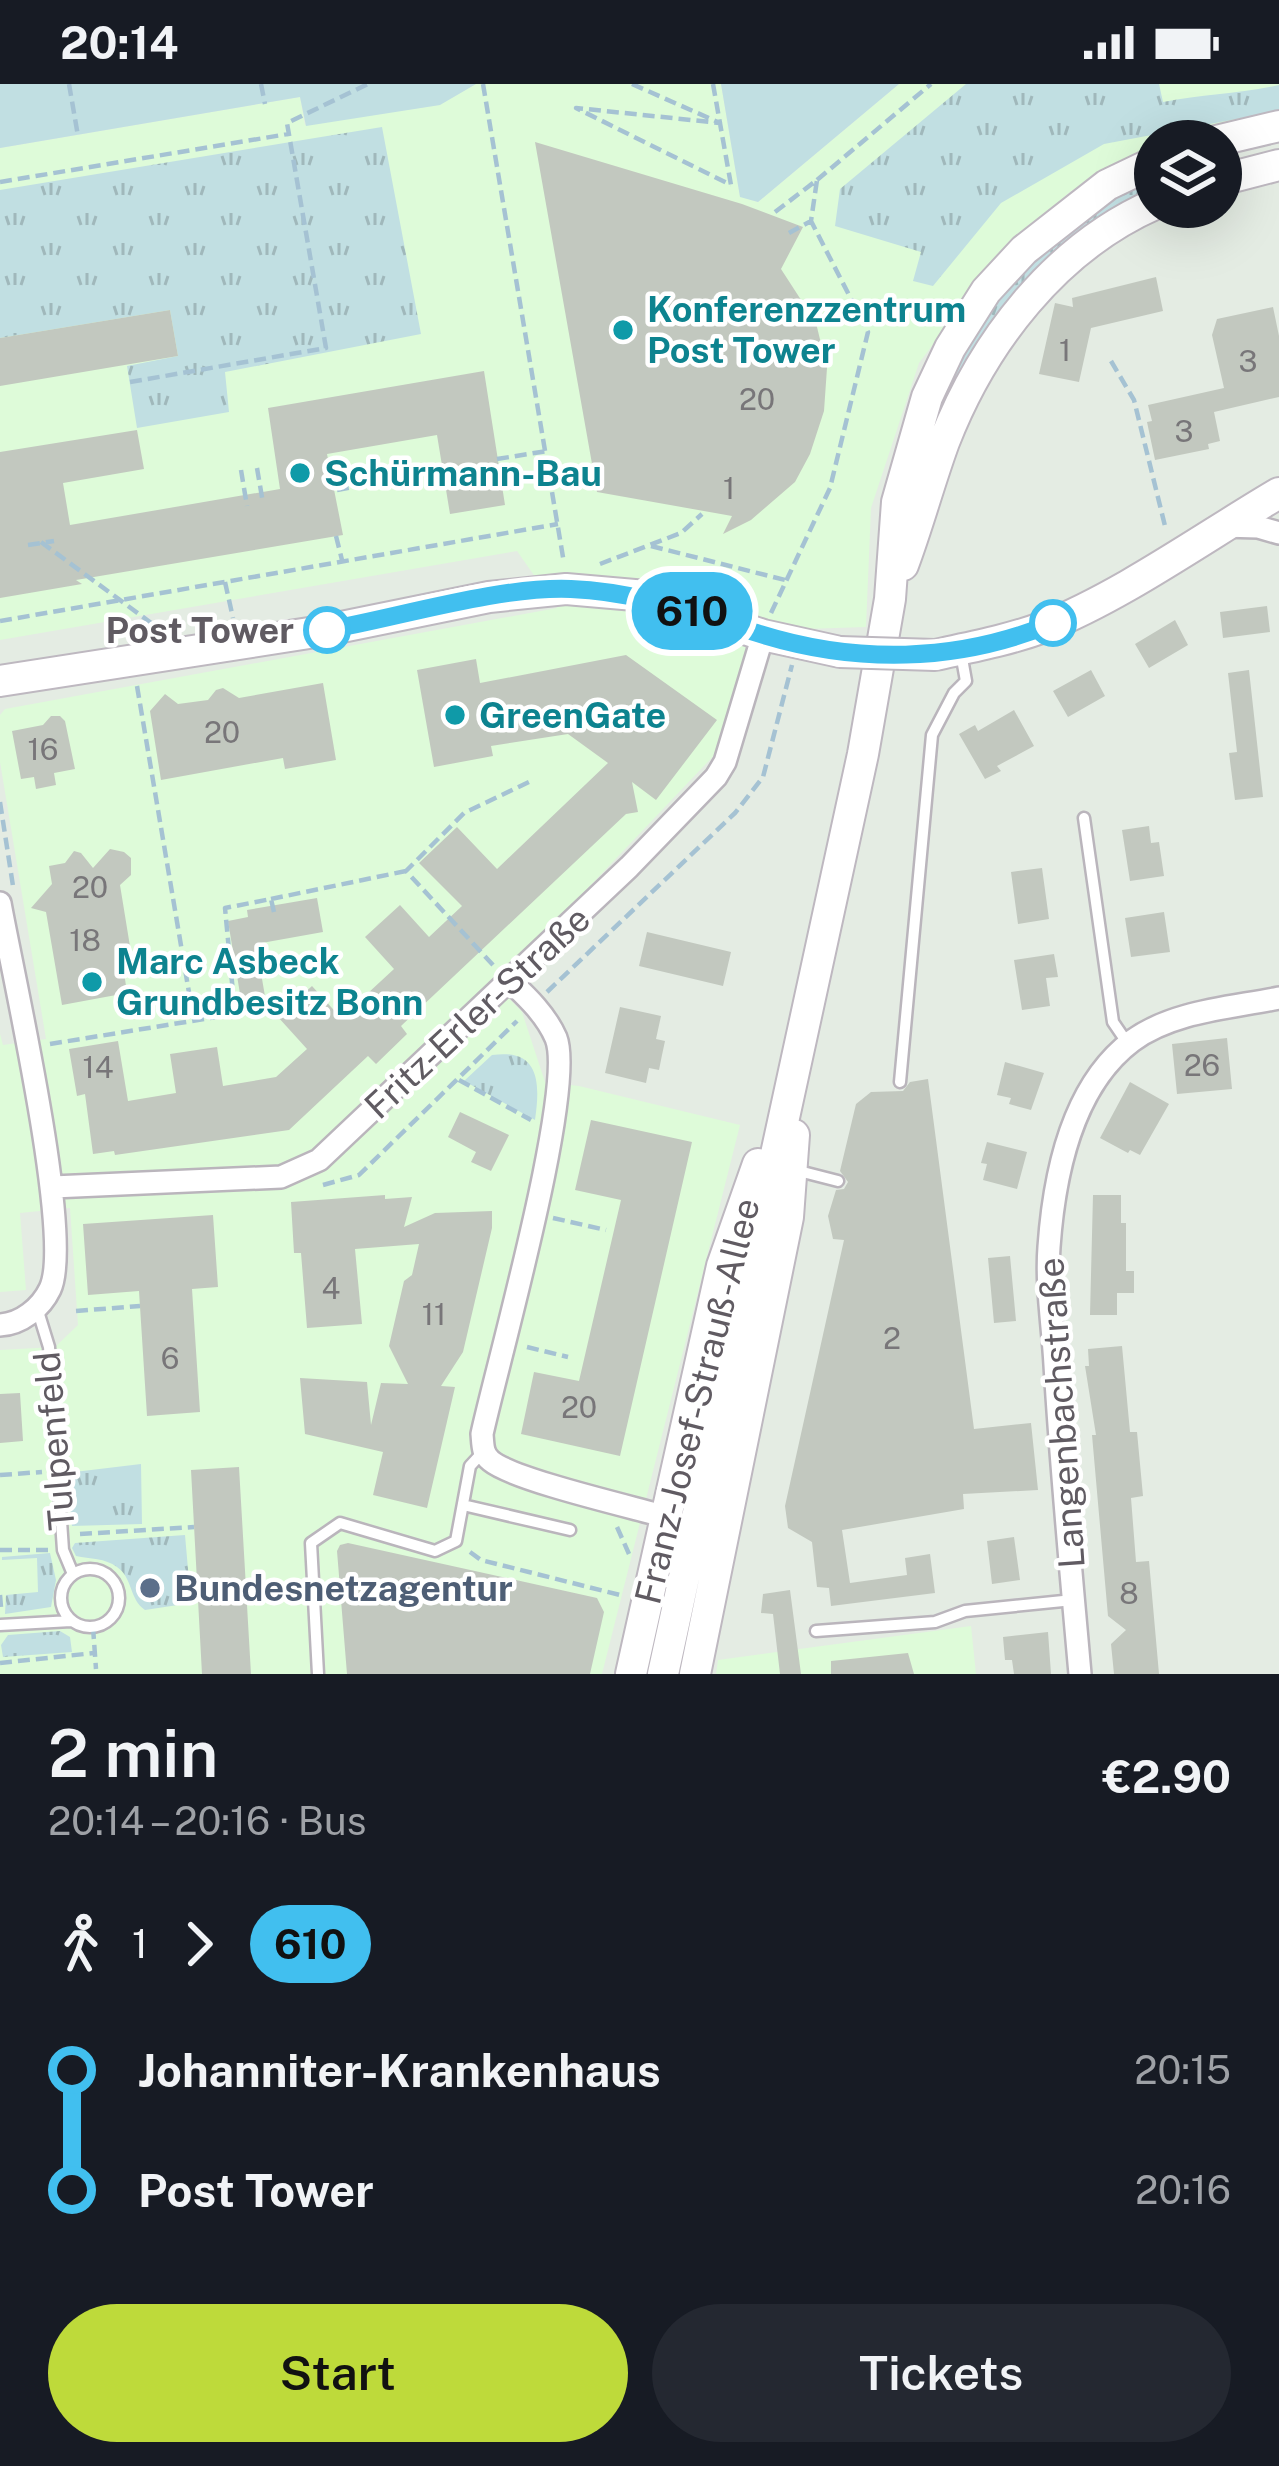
<!DOCTYPE html>
<html lang="en">
<head>
<meta charset="utf-8">
<style>
	body { margin:0; font-family:"Public Sans",sans-serif; background:#242831; color:#f1f3f6; height:100vh; display:flex; flex-direction:column; font-size:45px; white-space:nowrap }
	* { box-sizing:border-box; margin:0 }
	p { font-size:39px; color:#9ea1a6 }
	.icon { flex:none; width:66px; height:66px; fill:none; stroke:currentColor; stroke-width:2; stroke-linecap:round; stroke-linejoin:round }
	.map { position:relative; height:1590px; overflow:hidden }
	.side { display:flex; flex-direction:column; background:#171b24; flex:1 }
	.side>* { flex:none }
	.badge { padding:0 24px; border-radius:39px; font-size:42px; line-height:78px }
	.tools { position:absolute; left:1134px; top:36px; display:grid; gap:24px }
	.tools a { display:grid; place-items:center; width:108px; height:108px; border-radius:50%; background:#171b24; box-shadow:0 12px 48px #0002; font-size:60px }
	.map>.badge { position:absolute; translate:-50% -50%; box-shadow:0 0 0 6px #fff }
	.legs { display:flex; align-items:center; gap:18px; height:132px; padding:0 48px; font-size:39px }
	.legs p { margin-inline-start:auto }
	.summary { display:flex; align-items:center; justify-content:space-between; height:204px; padding:0 48px }
	h1 { font-size:66px; font-weight:600; line-height:90px }
	.button { display:flex; gap:24px; margin-top:auto; padding:24px 48px }
	.button a { flex:1; height:138px; border-radius:72px; background:#beda3a; color:#111; font-size:48px; font-weight:600; line-height:138px; text-align:center }
	.button a+a { background:#242831; color:#f1f3f6 }
	ul { padding:0 48px; list-style:none }
	li { display:flex; align-items:center; gap:42px; height:120px; font-size:45px }
	li i { display:grid; place-items:center; width:18px; height:100%; margin:0 15px; background:currentColor }
	li i::after { content:''; width:30px; height:30px; margin:-15px; border:9px solid; border-radius:50%; background:#171b24 }
	li p { margin-inline-start:auto }
	li:first-child i { background:linear-gradient(#0000 50%,currentColor 0) }
	li:last-child i { background:linear-gradient(currentColor 50%,#0000 0) }
	.status { display:flex; justify-content:space-between; align-items:center; height:84px; padding:0 60px; background:#171b24; direction:ltr }
	.status svg { height:33px; fill:currentColor }
	.map>svg:first-child { display:block }
</style>
</head>
<body>
<div class="status"><b>20:14</b><svg viewBox="0 0 49 12"><path d="M0 12V9h3v3zM5 12V6h3v6zM10 12V3h3v9zM15 12V0h3v12zM26 1h20v11H26zM47 4h2v5h-2z"/></svg></div>
<div class="map">
<svg width="1279" height="1590" viewBox="0 0 1279 1590">
	<defs>
		<pattern id="grass-tufts" width="24" height="20" patternUnits="userSpaceOnUse" patternTransform="scale(3)"><rect width="24" height="20" fill="#c1dfe2"/><path d="M3 7l-1-3M5 7V3M7 7l1-3M15 17l-1-3M17 17v-4M19 17l1-3" fill="none" stroke="#a0b8bb"/></pattern>
	</defs>
	<rect width="100%" height="100%" fill="#e4ece3"/>
	<path fill="#defbd9" d="M476 0H721L740 112 758 118 899 0H1279V27L1155 57V62L1071 107 1004 166 919 279 871 424 866 543 805 545 759 538 721 664 496 901 522 928 545 998 579 1002 740 1041 602 1590H0V1266L55 1263 78 1241 70 1124 20 1129 26 1206 0 1208V950L3 961 46 955 0 678V631L5 625 557 524 517 467 0 556V64L300 13 305 41 439 21Z
		M971 1542 976 1590H716L718 1576Z"/>
	<path fill="url(#grass-tufts)" d="M966 0H1159L1163 18C1203 10 1239 10 1279 1V27L1104 60 1001 119 933 202 913 197 921 168 835 142 840 105Z
		M382 43 421 250 225 288 229 328 137 344 127 282 178 272 170 226 0 254V106Z
		M1155 91V99L1123 120 919 374C949 278 1004 185 1091 128 1111 114 1134 103 1155 91Z
		M492 971C541 964 540 1001 535 1036L464 997Z
		M141 1380 142 1440 72 1442 66 1389Z
		M185 1451 191 1519 145 1526C129 1515 133 1494 117 1483 105 1474 90 1475 76 1472L72 1464 75 1459Z
		M50 1469 56 1496 51 1523 5 1530 6 1511 38 1508 37 1474 2 1476V1473Z
		M60 1547 70 1553 72 1568 3 1573 1 1561 8 1551Z"/>
	<path fill="#c1dfe2" d="M0 0H476L440 21 306 42 300 13 0 64Z
		M721 0H899L758 118 740 113Z"/>
	<path fill="#c2c8bf" d="M535 58 742 120 803 143 781 185 816 239 827 284 824 327 810 370 795 398 751 436 723 450 732 432 597 408Z
		M1156 193 1163 227 1091 244 1079 298 1039 290 1055 219 1073 223 1072 214Z
		M1273 223 1279 252V313L1214 328 1220 357 1208 360 1209 365 1155 376 1147 338 1152 337 1148 321 1224 304 1212 251 1217 235Z
		M170 226 178 272 0 302V254Z
		M484 287 505 421 450 430 437 351 327 370 343 451 76 496 82 500 0 514V368L137 346 144 385 63 399 70 441 280 405 268 324Z
		M1267 522 1270 548 1223 554 1220 528Z
		M1175 536 1188 561 1149 584 1135 560Z
		M626 571 717 636 656 716 632 698 638 728 626 730 401 942 407 950 376 980 368 972 289 1046 115 1071 114 1067 93 1070 85 1010 77 1012 69 965 118 957 128 1017 176 1009 170 970 217 963 223 1002 276 993 307 965 278 933 312 902 341 934 394 885 365 853 400 821 429 853 462 822 419 779 457 743 497 785 608 679 568 650 491 662 493 672 434 683 417 586 476 575 480 599Z
		M1091 586 1105 612 1068 633 1053 607Z
		M1249 586 1263 713 1235 716 1229 669 1237 668 1228 589Z
		M323 599 336 676 285 685 283 674 161 696 150 627 165 610 178 620 208 616 216 606 223 604 239 614Z
		M1014 626 1034 662 997 682 1001 687 985 695 959 650 975 641 978 647Z
		M51 632H60L65 637 75 685 54 689 56 701 36 705 34 693 21 695 12 647 43 641Z
		M1149 742 1151 759 1159 758 1164 792 1130 797 1122 746Z
		M110 765 124 768 131 774V791L120 801 134 887 124 888 127 909 62 921 46 828 31 824 52 800 49 782 65 779 74 767 81 769 93 784Z
		M1042 784 1049 835 1018 840 1011 788Z
		M317 814 323 848 256 860 266 918 242 922 228 837 248 833 247 826Z
		M1164 828 1170 868 1131 873 1125 834Z
		M647 848 731 868 723 902 639 882Z
		M1054 870 1058 893 1046 894 1050 922 1022 926 1014 876Z
		M620 923 661 932 656 955 665 957 662 971 659 986 649 984 646 999 605 989Z
		M1227 954 1232 1005 1177 1010 1172 960Z
		M1005 978 1044 989 1031 1026 1009 1020 1011 1014 997 1011Z
		M928 995 974 1345 1031 1339 1038 1406 963 1410 964 1425 842 1446 850 1499 907 1491 905 1474 930 1470 935 1509 831 1522 829 1504 817 1503 812 1458 788 1444 785 1422 844 1156 833 1155 828 1132 836 1106 844 1105 848 1098 840 1087 856 1020 871 1008 903 1007 910 998Z
		M1130 998 1169 1020 1140 1071 1130 1066 1128 1069 1100 1054Z
		M460 1028 509 1051 491 1087 471 1078 476 1068 448 1053Z
		M591 1036 692 1058 620 1372 521 1350 534 1288 579 1297 621 1116 575 1106Z
		M987 1058 1027 1068 1017 1105 983 1096 987 1080 981 1079Z
		M385 1111V1115L412 1113 404 1143 435 1129 492 1127V1144L463 1268 441 1302 455 1303 427 1424 373 1411 383 1368 305 1350 300 1294 367 1298 371 1341 381 1299 408 1300 389 1262 404 1197 412 1191 419 1160 355 1165 362 1240 307 1244 301 1169H294L291 1118Z
		M1093 1111H1121V1139H1126V1187H1134V1209H1117V1231H1090Z
		M213 1131 218 1203 192 1205 200 1328 147 1332 139 1207 88 1211 83 1140Z
		M1010 1172 1016 1237 994 1239 988 1174Z
		M1122 1262 1130 1348H1137L1143 1412 1131 1414 1136 1478 1149 1477 1159 1590H1114L1111 1560 1126 1546 1108 1532 1092 1351H1096L1085 1282H1089L1088 1265Z
		M20 1309 23 1357 0 1359V1310Z
		M239 1383 251 1590H202L191 1386Z
		M1014 1453 1020 1496 992 1500 987 1457Z
		M348 1459 597 1514 604 1528 590 1590H347L337 1467 340 1461Z
		M790 1506 801 1590H780L773 1530 761 1529 763 1510Z
		M1048 1548 1051 1590H1014L1012 1576H1005L1003 1553Z
		M908 1569 914 1590H831V1577Z"/>
	<g fill="none" stroke-linecap="round" stroke-linejoin="round">
		<g stroke="#bab5bc" stroke-width="15">
			<path id="lane" d="M1084 734 1113 938 1128 960
				M900 998 932 651 954 609 966 597 961 569
				M795 1086 838 1097
				M37 1224 49 1263 63 1466 73 1490
				M463 1421 570 1446
				M61 1514a29 29 0 1 1 58 0a29 29 0 1 1-58 0Z
				M0 1541 71 1537
				M816 1547 935 1538 965 1527 1073 1516
				M318 1590 311 1459 340 1439 435 1467 456 1457 470 1382 483 1368"/>
		</g>
		<g stroke="#bab5bc" stroke-width="26">
			<path id="street" d="M1223 442 1258 443 1279 449
				M0 819C12 887 74 1155 50 1205 41 1224 21 1240 0 1241
				M510 897C528 914 546 931 556 954 576 1004 497 1281 482 1350 483 1360 482 1370 491 1377 514 1396 632 1423 667 1433
				M53 1103 281 1093 319 1076 629 783 716 693 725 678 763 551
				M1080 1590C1071 1487 1061 1384 1055 1281 1053 1243 1046 1201 1049 1163 1054 1092 1072 1002 1132 957 1173 927 1230 924 1279 914"/>
		</g>
		<g stroke="#beb8c0" stroke-width="34">
			<path id="secondary" d="M1216 57 1279 42
				M1221 96 1279 81
				M903 481C918 441 929 399 944 358 983 258 1055 164 1155 120
				M935 571C971 563 1009 556 1044 543 1124 511 1204 453 1279 409
				M0 597 322 547 489 513 566 505 646 512 763 551 840 568
				M631 1590 722 1182 758 1080
				M663 1590 863 670 890 515 897 418 927 313 950 264 986 207 1024 166 1107 101 1155 78
				M695 1590 788 1133 794 1051"/>
		</g>
		<path stroke="#a5c2d3" stroke-width="4.5" stroke-dasharray="12 6" stroke-linecap="butt" d="M69 0 78 52
			M261 0 265 20
			M483 0 564 479
			M632 0 720 39 576 24 731 101
			M713 0 731 101
			M817 96 931 0
			M0 98 288 50
			M775 128 817 96 811 137 789 149
			M1111 277 1134 316 1166 446
			M130 298 326 264 287 39 368 0
			M497 375 547 367
			M257 384 263 419
			M241 386 247 422
			M337 406 443 385
			M336 452 342 476
			M41 458 158 544
			M28 461 54 457
			M651 462 785 496
			M600 480 681 449 702 430
			M225 498 233 534
			M771 529 830 404 868 248 811 137
			M0 537 558 440
			M137 602 194 938
			M0 718 13 802
			M271 815 406 787
			M493 881 406 787 464 729 531 697
			M547 908 735 729 763 693 792 581
			M50 960 235 930 225 824 271 815 274 828
			M459 996 531 1036
			M323 1101 359 1091 517 937
			M553 1134 606 1146
			M76 1227 140 1222
			M527 1263 568 1273
			M0 1391 42 1388
			M617 1443 629 1470
			M80 1450 194 1443
			M0 1466H48
			M470 1468 481 1476 620 1511
			M0 1511 1 1523
			M93 1543 96 1585
			M0 1579 94 1569"/>
		<use href="#lane" stroke="#fff" stroke-width="10"/>
		<use href="#street" stroke="#fff" stroke-width="21"/>
		<use href="#secondary" stroke="#fff" stroke-width="30"/>
		<g stroke="#beb8c0" stroke-width="34" stroke-linecap="butt">
			<path id="secondary-bridge" d="M840 568 935 571"/>
		</g>
		<use href="#secondary-bridge" stroke="#fff" stroke-width="30"/>
	</g>
	<g fill="none" stroke-linecap="round" stroke-linejoin="round">
		<g stroke="#fff" stroke-width="27">
			<path id="line-1" d="M327 546C400 533 499 502 571 505 641 508 691 529 757 549 855 580 957 579 1053 539"/>
		</g>
		<use href="#line-1" stroke="#41bfef" stroke-width="18"/>
	</g>
	<g fill="#0f9aa8" stroke="#fff" stroke-width="4.5">
		<circle cx="623" cy="246" r="12"/>
		<circle cx="300" cy="389" r="12"/>
		<circle cx="455" cy="631" r="12"/>
		<circle cx="92" cy="898" r="12"/>
	</g>
	<g fill="#fff" stroke="#41bfef" stroke-width="6">
		<circle cx="1053" cy="539" r="21"/>
		<circle cx="327" cy="546" r="21"/>
	</g>
	<circle fill="#5c6f8a" stroke="#fff" stroke-width="4.5" cx="150" cy="1504" r="12"/>
	<g text-anchor="middle" stroke-width="9" stroke-linejoin="round" paint-order="stroke">
		<g font-size="30" fill="#787679">
			<text x="1065" y="277">1</text>
			<text x="1248" y="288">3</text>
			<text x="757" y="326">20</text>
			<text x="1184" y="358">3</text>
			<text x="729" y="415">1</text>
			<text x="222" y="659">20</text>
			<text x="43" y="676">16</text>
			<text x="90" y="814">20</text>
			<text x="85" y="867">18</text>
			<text x="1202" y="992">26</text>
			<text x="98" y="994">14</text>
			<text x="331" y="1215">4</text>
			<text x="434" y="1241">11</text>
			<text x="892" y="1265">2</text>
			<text x="170" y="1285">6</text>
			<text x="579" y="1334">20</text>
			<text x="1129" y="1520">8</text>
		</g>
		<g font-size="36" font-weight="bold" fill="#0d838f" stroke="#fff" text-anchor="start">
			<text x="647" y="238">Konferenzzentrum<tspan x="647" dy="41">Post Tower</tspan></text>
			<text x="324" y="402">Schürmann-Bau</text>
			<text x="479" y="644">GreenGate</text>
			<text x="116" y="890">Marc Asbeck<tspan x="116" dy="41">Grundbesitz Bonn</tspan></text>
		</g>
		<g font-size="36" font-weight="bold" fill="#605b62" stroke="#fff" text-anchor="end">
			<text x="294" y="559">Post Tower</text>
		</g>
		<g font-size="36" fill="#605b62" stroke="#fff">
			<text transform="translate(477 928) rotate(-43)" y="13">Fritz-Erler-Straße</text>
			<text transform="translate(697 1317) rotate(-76)" y="13">Franz-Josef-Strauß-Allee</text>
			<text transform="translate(1061 1329) rotate(-94)" y="13">Langenbachstraße</text>
			<text transform="translate(54 1357) rotate(-95)" y="13">Tulpenfeld</text>
		</g>
		<g font-size="36" font-weight="bold" fill="#4e5e75" stroke="#fff" text-anchor="start">
			<text x="174" y="1517">Bundesnetzagentur</text>
		</g>
	</g>
</svg>
<div class="tools">
<a><svg class="icon" aria-label="layers" viewBox="0 0 24 24"><path d="M12 4l9 5-9 5-9-5zM3 14l9 5 9-5"/></svg></a>
</div>
<b class="badge" style="left:692px;top:527px;background:#41bfef;color:#111">610</b>
</div>
<section class="side">
<div class="summary"><div><h1>2 min</h1><p>20:14 – 20:16 · Bus</p></div><b>€2.90</b></div>
<div class="legs"><svg class="icon" aria-label="walk" viewBox="0 0 24 24"><circle cx="13" cy="4" r="2"/><path d="M13 8l-2 6 4 7M11 14l-3 7M7 12l3-4h3l4 4"/></svg>1<svg class="icon" aria-label="forward" viewBox="0 0 24 24"><path d="M9 5l7 7-7 7"/></svg><b class="badge" style="background:#41bfef;color:#111">610</b></div>
<ul>
<li><i style="color:#41bfef"></i><b>Johanniter-Krankenhaus</b><p>20:15</p></li>
<li><i style="color:#41bfef"></i><b>Post Tower</b><p>20:16</p></li>
</ul>
<div class="button"><a>Start</a><a>Tickets</a></div>
</section>
</body>
</html>
